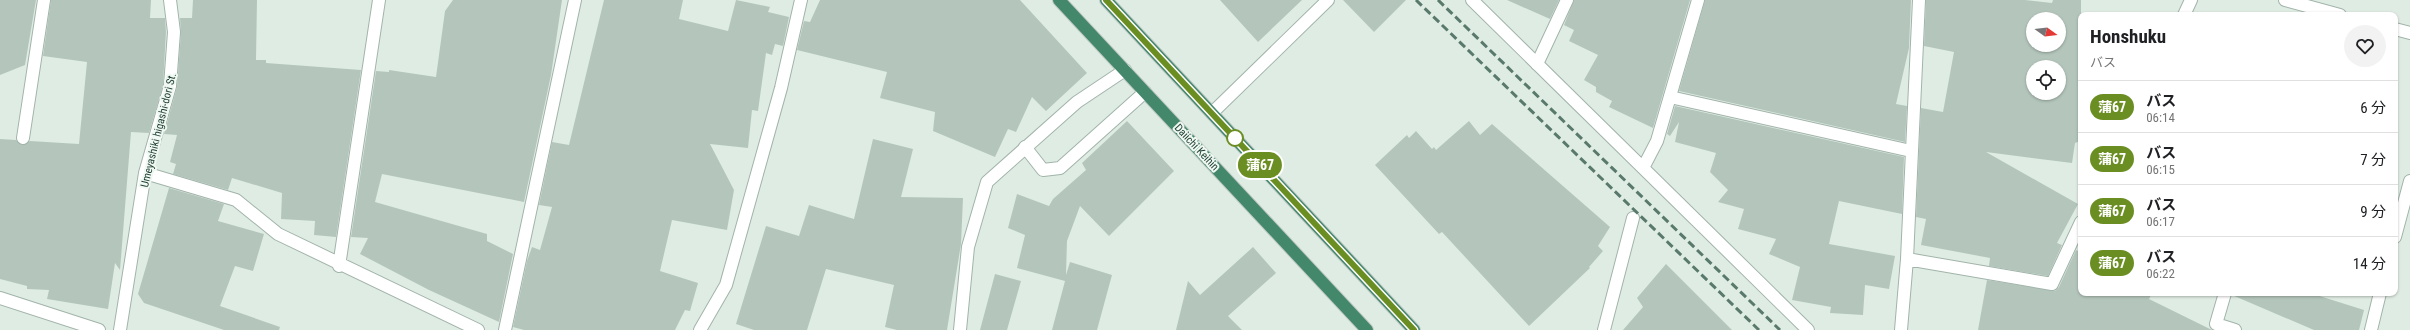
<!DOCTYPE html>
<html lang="ja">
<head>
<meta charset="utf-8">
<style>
	body { margin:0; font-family:"Roboto Condensed","Noto Sans JP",sans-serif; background:#f2f2f2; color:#202124; height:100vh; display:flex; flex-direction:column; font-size:15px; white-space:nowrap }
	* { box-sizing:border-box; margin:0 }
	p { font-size:13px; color:#757577 }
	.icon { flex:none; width:22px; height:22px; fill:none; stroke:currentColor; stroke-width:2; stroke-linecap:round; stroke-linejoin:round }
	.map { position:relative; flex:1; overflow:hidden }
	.sheet { position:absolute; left:2078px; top:12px; width:320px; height:284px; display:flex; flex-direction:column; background:#fff; border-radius:8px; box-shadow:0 1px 3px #0004 }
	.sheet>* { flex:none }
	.badge { padding:0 8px; border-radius:13px; font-size:14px; line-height:26px }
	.needle { width:26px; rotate:105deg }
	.fabs { position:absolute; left:2026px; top:12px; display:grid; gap:8px }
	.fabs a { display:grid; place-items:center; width:40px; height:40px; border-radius:50%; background:#fff; box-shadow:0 1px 3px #0004; font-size:20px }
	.map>.badge { position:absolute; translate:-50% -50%; box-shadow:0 0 0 2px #fff }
	.round { display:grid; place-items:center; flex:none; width:42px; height:42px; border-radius:21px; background:#f2f2f2 }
	.summary { display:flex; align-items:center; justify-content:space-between; height:68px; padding:0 12px }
	h1 { font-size:19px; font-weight:700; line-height:30px }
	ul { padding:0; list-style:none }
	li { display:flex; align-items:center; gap:12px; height:52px; padding:0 12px; border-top:1px solid #e0e0e0 }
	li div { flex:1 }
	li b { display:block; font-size:15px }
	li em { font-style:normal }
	li .badge { min-width:44px; font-weight:700; text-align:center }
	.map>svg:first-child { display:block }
</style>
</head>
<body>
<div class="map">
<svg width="2410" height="330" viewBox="0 0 2410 330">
	<rect width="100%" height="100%" fill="#dfece4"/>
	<path fill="#b4c6bc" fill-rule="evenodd" d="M0 0H36L25 65 0 75Z
		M51 0H151L150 18H165L166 32 163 85 149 133 131 132 120 270 115 263 108 309 47 299 49 290 27 289V286L0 279V139L16 140 22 145 30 141 79 144 87 62 43 56Z
		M193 0H257L256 60H266V63L361 70 336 237 314 235 315 221 281 219 282 193 232 178 228 190 173 174 176 164 170 162 177 135 164 134 177 87 181 33 180 18H192Z
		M453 0H562L551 75 524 202 382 174 375 202 487 234V241L513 254 499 322 429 290 360 254 368 238 351 237 376 71 389 72V70L436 77 445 11Z
		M604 0H683L679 19 728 31 736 0 770 7 768 12 789 17 783 46 775 44 772 55 766 53 758 111 752 110 748 148 710 144 734 190 727 230 672 220 660 271 698 283 690 311 685 310 675 330H524L513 327 527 261 532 247 540 250 552 207 539 205 552 142 569 145Z
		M820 0H1020L1087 73 1046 111 1032 97 1016 132 1008 129 995 157 933 131 935 112 880 98 887 72 797 50 804 21 810 22Z
		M1220 0H1302L1258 42Z
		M1343 0H1406L1374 32Z
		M1507 0H1559L1550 19Z
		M1574 0H1690L1653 128 1609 107 1612 101 1596 92V87L1584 80 1598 55 1569 41 1574 30 1564 25Z
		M1705 0H1911L1909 48 1896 104 1907 106 1905 142 1679 91Z
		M1926 0H2025L2052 3 2053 0H2081V130L2080 141 2075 143 2072 163 1986 152 2078 204 2057 243 2062 245 2048 276 1989 266 1990 258 1921 245 1926 219 1916 217 1921 108 1943 112 1954 52 1924 46ZM2033 19H2059V45H2033ZM2033 67H2059V93H2033Z
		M1675 106 1904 157 1902 214 1839 201 1829 244 1895 256 1889 289 1865 285 1863 315 1830 313 1831 307 1792 300 1800 267 1769 254 1776 239 1738 229 1744 209 1718 202 1728 190 1710 172 1716 153 1675 142 1679 122 1670 136 1667 134Z
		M1127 121 1174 171 1109 236 1080 206 1067 241 1066 275 1070 262 1112 275 1097 330H1052L1065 281 1017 268 1025 235 1008 228 1017 194 1049 206 1053 199 1086 170 1082 163Z
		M1469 121 1480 135 1492 124 1610 227 1598 246 1603 251 1589 267 1590 268 1529 326 1442 232 1439 234 1375 165 1407 135 1409 138 1416 131 1432 149 1434 147 1436 150Z
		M873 139 913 149 901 197 963 198 961 244 947 330H897L885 327 894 285 826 269 807 330H754L736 324 766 226 799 236 809 205 854 219Z
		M169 188 224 204 218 221 264 234 253 271 235 266 220 306 280 327 279 330H224L144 303 138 294Z
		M1253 247 1276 273 1228 316 1242 330H1176L1188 281 1200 295Z
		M2076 250 2081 252V293H2152L2149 299 2212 330H1978L1987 280 2055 291 2059 287Z
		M1666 264 1732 330H1623L1643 307 1637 298Z
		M995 274 1021 281 1007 330H980Z
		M2232 293H2310L2364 310 2359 330H2314L2232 295Z"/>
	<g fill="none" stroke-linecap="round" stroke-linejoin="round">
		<g stroke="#a1b4aa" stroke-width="14">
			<path id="service" d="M1537 64 1567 0
				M1670 97 1911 151
				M23 138 44 0
				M1025 147 1043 170 1060 168 1145 92
				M2225 293 2216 324 2235 330"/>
		</g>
		<g stroke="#a1b4aa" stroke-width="14">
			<path id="minor" d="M1472 0 1808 330
				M2285 0 2340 15
				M2184 15 2191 0
				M2395 29 2410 33
				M1212 113 1328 0
				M1643 168 1657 141 1698 0
				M145 173 236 200 278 234 478 330
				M2395 237 2410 181
				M1907 259 2052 284 2081 222
				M339 266 379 0
				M0 298 99 330
				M120 330 145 173 170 86 174 32 170 0
				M505 330 575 0
				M700 330 726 285 781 88 801 0
				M960 330 968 247 987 182 1077 102 1125 70
				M1604 330 1633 218
				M1901 330 1907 259 1919 0
				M2371 330 2380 293"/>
		</g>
		<g stroke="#c0c9c5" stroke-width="14">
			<path id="trunk" d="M1059 0 1367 330
				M1106 0 1414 330"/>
		</g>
		<use href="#service" stroke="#fff" stroke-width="12"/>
		<use href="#minor" stroke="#fff" stroke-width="12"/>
		<use href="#trunk" stroke="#44886c" stroke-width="12"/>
		<path stroke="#58796b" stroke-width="3" stroke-dasharray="8 4" stroke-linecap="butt" d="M1416 0 1759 330
			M1438 0 1780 330"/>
	</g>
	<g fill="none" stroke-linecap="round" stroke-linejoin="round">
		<g stroke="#fff" stroke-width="9">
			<path id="line" d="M1106 0 1414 330"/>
		</g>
		<use href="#line" stroke="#6b8e23" stroke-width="6"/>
	</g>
	<circle fill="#fff" stroke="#6b8e23" stroke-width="2" cx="1235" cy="138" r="8"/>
	<g text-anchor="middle" stroke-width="4" stroke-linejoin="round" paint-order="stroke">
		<g font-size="11" fill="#1e3d30" stroke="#eff8f2">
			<text transform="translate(158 130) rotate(-76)" y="4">Umeyashiki higashi-dori St.</text>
			<text transform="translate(1197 147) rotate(47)" y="4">Daiichi Keihin</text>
		</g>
	</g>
</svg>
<div class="fabs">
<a><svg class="needle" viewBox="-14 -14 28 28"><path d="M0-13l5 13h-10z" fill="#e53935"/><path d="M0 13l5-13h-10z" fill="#757577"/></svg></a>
<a><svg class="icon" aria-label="locate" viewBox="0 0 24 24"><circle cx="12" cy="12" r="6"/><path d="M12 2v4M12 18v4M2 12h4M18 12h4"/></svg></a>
</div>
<b class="badge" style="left:1260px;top:165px;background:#6b8e23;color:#fff">蒲67</b>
<section class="sheet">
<div class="summary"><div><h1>Honshuku</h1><p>バス</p></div><a class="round"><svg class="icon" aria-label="heart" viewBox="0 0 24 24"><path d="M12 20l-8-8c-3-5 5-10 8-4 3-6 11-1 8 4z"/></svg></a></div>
<ul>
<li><span class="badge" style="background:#6b8e23;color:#fff">蒲67</span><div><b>バス</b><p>06:14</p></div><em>6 分</em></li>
<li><span class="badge" style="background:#6b8e23;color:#fff">蒲67</span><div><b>バス</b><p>06:15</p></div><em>7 分</em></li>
<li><span class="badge" style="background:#6b8e23;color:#fff">蒲67</span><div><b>バス</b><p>06:17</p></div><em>9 分</em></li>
<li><span class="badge" style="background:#6b8e23;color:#fff">蒲67</span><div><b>バス</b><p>06:22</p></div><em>14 分</em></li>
</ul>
</section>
</div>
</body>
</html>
